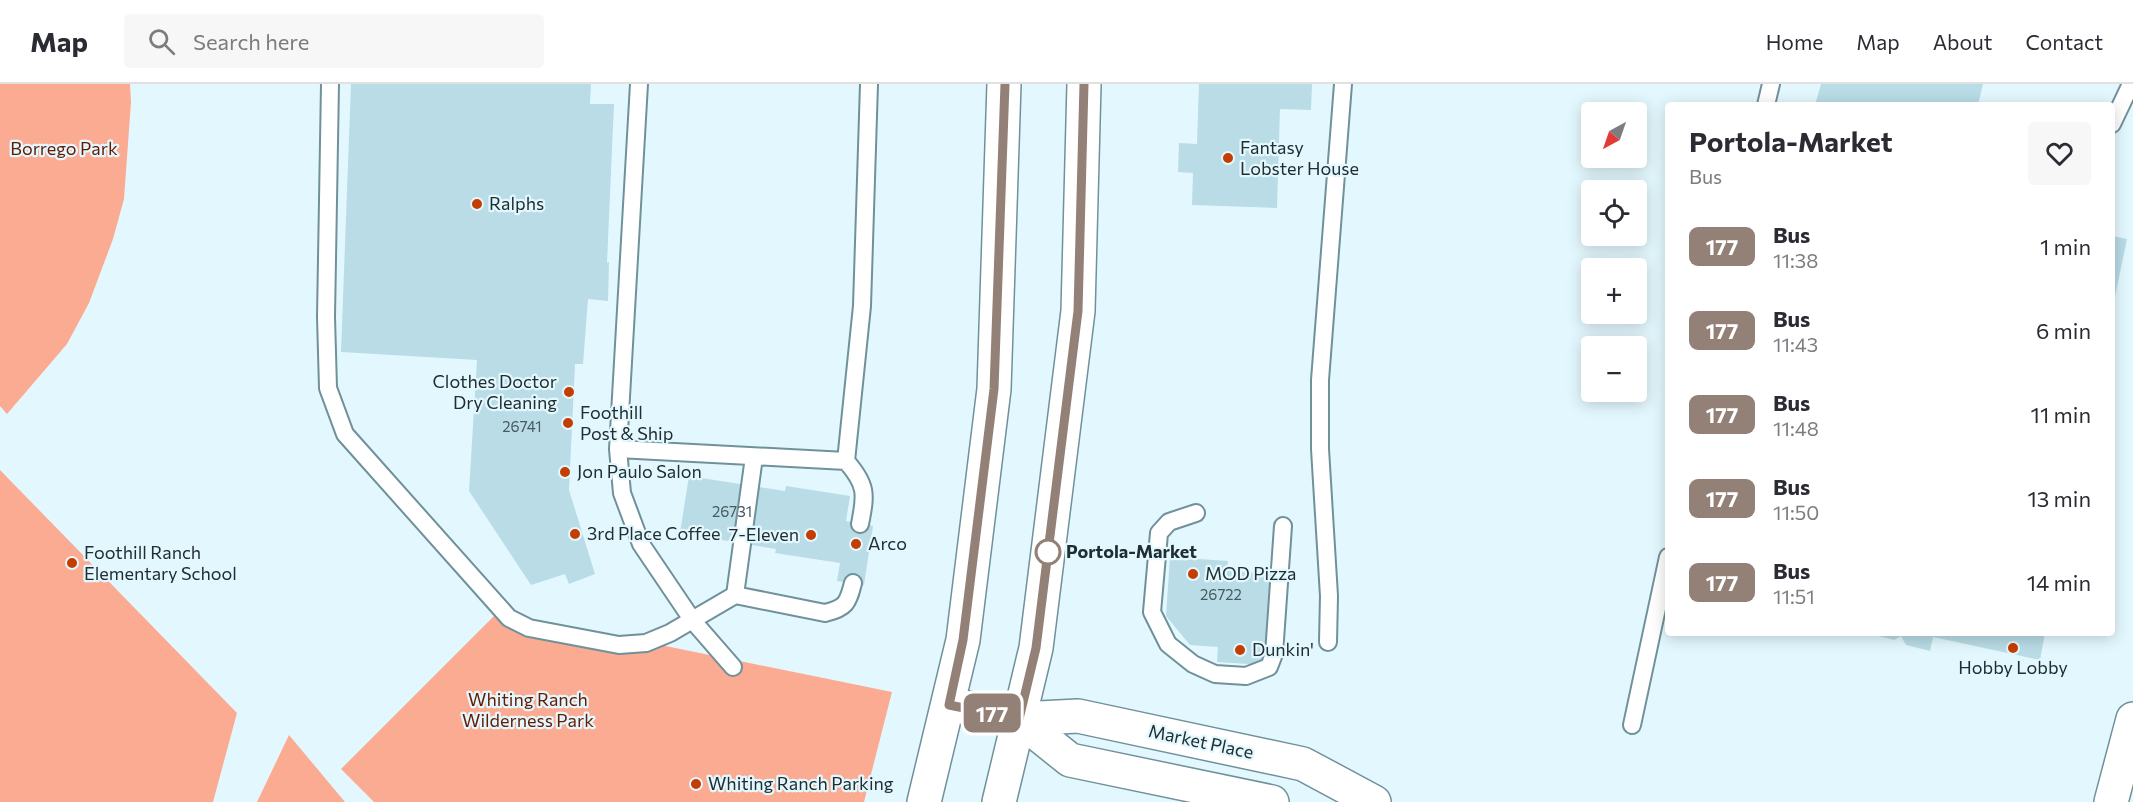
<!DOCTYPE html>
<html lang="en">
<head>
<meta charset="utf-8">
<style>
	body { margin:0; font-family:Commissioner,sans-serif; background:#f7f7f7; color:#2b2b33; height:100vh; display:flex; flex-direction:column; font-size:22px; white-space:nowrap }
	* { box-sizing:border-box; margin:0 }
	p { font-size:20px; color:#7c7c81 }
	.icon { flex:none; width:33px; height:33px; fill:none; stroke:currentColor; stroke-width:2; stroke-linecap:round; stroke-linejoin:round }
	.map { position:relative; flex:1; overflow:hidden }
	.side { position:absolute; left:1665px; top:18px; width:450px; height:534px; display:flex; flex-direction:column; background:#fff; border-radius:6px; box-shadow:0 3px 15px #0003 }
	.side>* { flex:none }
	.badge { padding:0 12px; border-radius:9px; font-size:21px; line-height:39px }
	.needle { width:39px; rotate:220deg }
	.controls { position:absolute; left:1581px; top:18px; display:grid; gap:12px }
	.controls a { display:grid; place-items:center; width:66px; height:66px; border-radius:6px; background:#fff; box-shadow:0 3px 15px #0003; font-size:30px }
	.map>.badge { position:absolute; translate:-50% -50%; box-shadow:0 0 0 3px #fff }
	.round { display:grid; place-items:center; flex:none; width:63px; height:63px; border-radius:6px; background:#f7f7f7 }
	.overview { display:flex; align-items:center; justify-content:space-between; height:102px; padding:0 24px }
	h1 { font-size:28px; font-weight:700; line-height:45px }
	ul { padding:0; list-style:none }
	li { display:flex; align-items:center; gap:18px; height:84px; padding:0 24px }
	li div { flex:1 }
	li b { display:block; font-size:22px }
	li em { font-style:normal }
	li .badge { min-width:66px; font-weight:700; text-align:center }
	header { display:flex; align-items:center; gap:36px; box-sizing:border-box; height:84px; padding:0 30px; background:#fff; border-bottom:2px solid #e1e1e2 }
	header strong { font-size:28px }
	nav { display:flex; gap:33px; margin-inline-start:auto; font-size:21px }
	.search { width:420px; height:54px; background:#f7f7f7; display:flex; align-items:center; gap:15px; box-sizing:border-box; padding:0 21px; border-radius:6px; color:#7c7c81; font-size:22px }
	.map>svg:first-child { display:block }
</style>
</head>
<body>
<header>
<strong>Map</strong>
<div class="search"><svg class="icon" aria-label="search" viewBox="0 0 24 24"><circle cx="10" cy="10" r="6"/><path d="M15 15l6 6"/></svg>Search here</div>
<nav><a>Home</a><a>Map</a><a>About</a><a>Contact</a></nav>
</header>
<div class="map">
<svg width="2133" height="718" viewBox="0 0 2133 718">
	<rect width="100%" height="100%" fill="#e3f8fe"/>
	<path fill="#fbab92" d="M0 0H130L131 18 124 115 113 155 89 219 67 260 7 330 0 322Z
		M0 386 237 629 213 718H0Z
		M498 528 892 608 864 718H374L341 685Z
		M289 651 345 718H257Z"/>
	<path fill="#b9dce6" d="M351 0H591L590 20H614L607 179 609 178 608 217 588 215 583 280H575L569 406 595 490 569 500 565 490 531 501 469 407 477 276 341 268Z
		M1199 0H1312L1311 26 1280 25 1277 124 1192 121 1193 89 1178 88 1179 59 1197 60Z
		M1821 0H1983L1978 21H1815Z
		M2112 152 2127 155 2113 222H2112Z
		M689 392 785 407 786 402 850 412 846 437 873 442 864 501 837 497 840 479 775 469 776 465 680 449Z
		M1170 473 1228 477 1227 487 1276 490 1271 570H1263V581L1217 578 1218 563 1190 561 1166 532Z
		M1868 549H2045L2040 576 1933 553 1930 567 1906 561 1901 552 1894 556Z"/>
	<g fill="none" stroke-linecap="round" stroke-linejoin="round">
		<g stroke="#70919a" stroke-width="20">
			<path id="lane" d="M330 0 326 233 328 304 345 350 509 534 529 544 619 561 646 559 670 549 735 511 754 373
				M639 0 618 365 622 409 641 460 693 537 733 583
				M1766 21 1771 0
				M2112 40 2131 0
				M618 365 846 377 862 222 869 0
				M846 377C867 401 866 410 860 440
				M1196 429 1169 438 1159 449 1152 528 1168 560 1193 580 1215 590 1246 592 1269 583 1274 570 1283 442
				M735 511 825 529C846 524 848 519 853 499
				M1328 558 1329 512 1320 365V296L1343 0
				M1632 641 1668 473"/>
		</g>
		<g stroke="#70919a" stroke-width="36">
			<path id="secondary" d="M949 620 1019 635 1078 632 1303 680 1374 718
				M1019 635 1070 676 1272 718
				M2111 718 2133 635"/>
		</g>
		<g stroke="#70919a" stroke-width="36">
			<path id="primary" d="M924 718 963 556 994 305 1004 0
				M999 718 1036 564 1078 227 1084 0"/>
		</g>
		<use href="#lane" stroke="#fff" stroke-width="16"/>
		<use href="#secondary" stroke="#fff" stroke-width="33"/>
		<use href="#primary" stroke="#fff" stroke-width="33"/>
	</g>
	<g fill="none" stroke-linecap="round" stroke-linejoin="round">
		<g stroke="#fff" stroke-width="14">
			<path id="line" d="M1005 0 994 305 963 556 949 621 1019 635 1036 564 1078 227 1084 0"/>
		</g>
		<use href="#line" stroke="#938177" stroke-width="9"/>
	</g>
	<g fill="#c43d01" stroke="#e3f8fe" stroke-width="2">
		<circle cx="1228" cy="74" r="6"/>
		<circle cx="477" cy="120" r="6"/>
		<circle cx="569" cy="308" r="6"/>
		<circle cx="568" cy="339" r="6"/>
		<circle cx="565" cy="388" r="6"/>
		<circle cx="575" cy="450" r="6"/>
		<circle cx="811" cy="451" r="6"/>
		<circle cx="856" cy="460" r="6"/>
		<circle cx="72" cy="479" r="6"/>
		<circle cx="1193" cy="490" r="6"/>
		<circle cx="2013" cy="564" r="6"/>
		<circle cx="1240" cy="566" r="6"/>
		<circle cx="696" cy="700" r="6"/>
	</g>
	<circle fill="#fff" stroke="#938177" stroke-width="3" cx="1048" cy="468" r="12"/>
	<g text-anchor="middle" stroke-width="4.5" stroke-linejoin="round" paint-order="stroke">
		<g font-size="15" fill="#465a5f">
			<text x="522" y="348">26741</text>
			<text x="732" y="433">26731</text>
			<text x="1221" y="516">26722</text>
		</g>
		<g font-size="18" fill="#202e32" stroke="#e3f8fe" text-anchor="start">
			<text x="1240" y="70">Fantasy<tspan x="1240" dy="21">Lobster House</tspan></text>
			<text x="489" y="126">Ralphs</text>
			<text x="557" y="304" text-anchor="end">Clothes Doctor<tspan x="557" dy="21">Dry Cleaning</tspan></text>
			<text x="580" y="335">Foothill<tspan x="580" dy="21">Post &amp; Ship</tspan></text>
			<text x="577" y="394">Jon Paulo Salon</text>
			<text x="587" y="456">3rd Place Coffee</text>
			<text x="799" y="457" text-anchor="end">7-Eleven</text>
			<text x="868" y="466">Arco</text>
			<text x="84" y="475">Foothill Ranch<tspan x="84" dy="21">Elementary School</tspan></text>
			<text x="1205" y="496">MOD Pizza</text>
			<text x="1252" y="572">Dunkin'</text>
			<text x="2013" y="590" text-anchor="middle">Hobby Lobby</text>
			<text x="708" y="706">Whiting Ranch Parking</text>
		</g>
		<g font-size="18" fill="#661a00" stroke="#e3f8fe">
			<text x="64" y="71">Borrego Park</text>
			<text x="528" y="622">Whiting Ranch<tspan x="528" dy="21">Wilderness Park</tspan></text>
		</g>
		<g font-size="18" font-weight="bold" fill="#202e32" stroke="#e3f8fe" text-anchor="start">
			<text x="1066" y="474">Portola-Market</text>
		</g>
		<g font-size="18" fill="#202e32" stroke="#e3f8fe">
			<text transform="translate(1201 658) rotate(12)" y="6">Market Place</text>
		</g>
	</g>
</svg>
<div class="controls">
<a><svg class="needle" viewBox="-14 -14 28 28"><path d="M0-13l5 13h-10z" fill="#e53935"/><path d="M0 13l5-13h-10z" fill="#7c7c81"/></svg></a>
<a><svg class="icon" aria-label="locate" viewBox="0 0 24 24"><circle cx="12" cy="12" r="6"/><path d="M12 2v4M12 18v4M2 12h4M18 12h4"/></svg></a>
<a>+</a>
<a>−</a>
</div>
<b class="badge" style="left:992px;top:629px;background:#938177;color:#fff">177</b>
<section class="side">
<div class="overview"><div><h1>Portola-Market</h1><p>Bus</p></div><a class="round"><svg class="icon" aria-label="heart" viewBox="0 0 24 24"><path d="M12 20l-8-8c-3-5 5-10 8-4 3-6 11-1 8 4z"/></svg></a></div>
<ul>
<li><span class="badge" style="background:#938177;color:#fff">177</span><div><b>Bus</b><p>11:38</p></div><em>1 min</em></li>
<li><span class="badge" style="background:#938177;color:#fff">177</span><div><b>Bus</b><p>11:43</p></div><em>6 min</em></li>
<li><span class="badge" style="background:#938177;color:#fff">177</span><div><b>Bus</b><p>11:48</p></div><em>11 min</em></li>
<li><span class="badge" style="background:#938177;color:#fff">177</span><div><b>Bus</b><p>11:50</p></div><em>13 min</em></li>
<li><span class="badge" style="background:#938177;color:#fff">177</span><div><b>Bus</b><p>11:51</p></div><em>14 min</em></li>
</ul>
</section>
</div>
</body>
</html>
